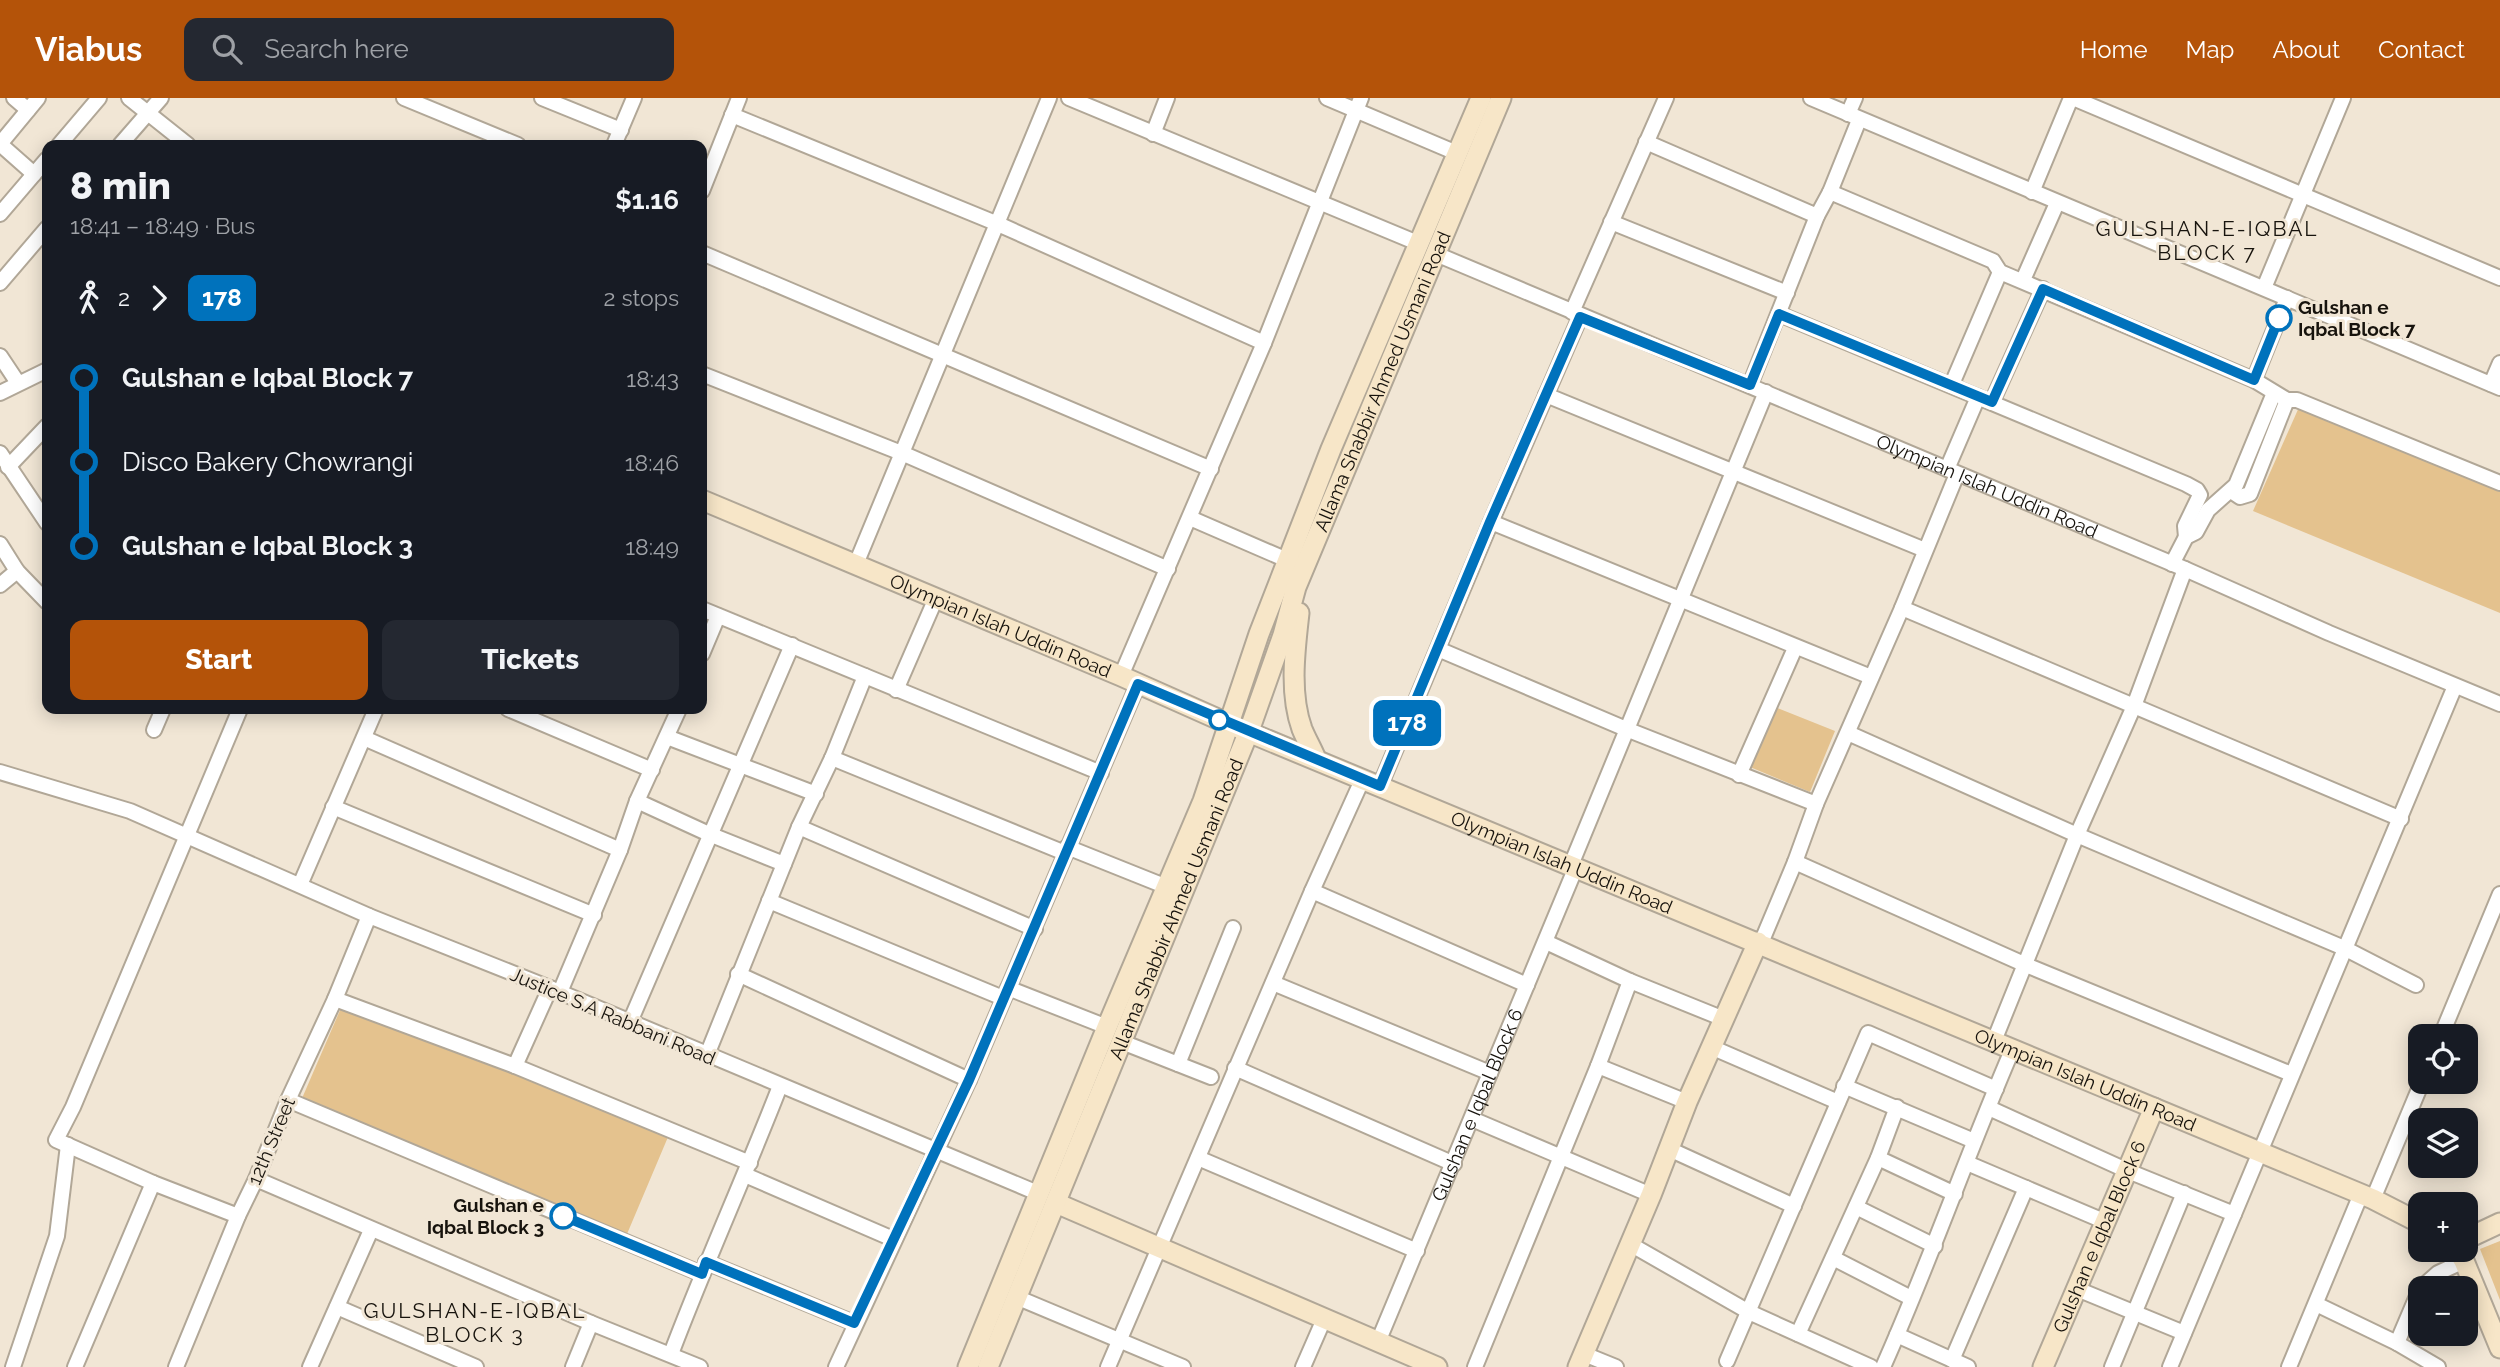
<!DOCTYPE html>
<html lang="en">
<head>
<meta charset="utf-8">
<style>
	body { margin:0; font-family:Raleway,sans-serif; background:#242831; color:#f1f3f6; height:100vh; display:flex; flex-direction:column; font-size:26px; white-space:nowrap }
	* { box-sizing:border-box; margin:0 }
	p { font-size:23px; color:#9ea1a6 }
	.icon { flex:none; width:38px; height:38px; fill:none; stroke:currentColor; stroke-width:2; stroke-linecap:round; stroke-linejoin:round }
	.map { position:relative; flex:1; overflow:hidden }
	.panel { position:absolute; left:42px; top:42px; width:665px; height:574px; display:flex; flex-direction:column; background:#171b24; border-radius:14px; box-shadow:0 4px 18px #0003 }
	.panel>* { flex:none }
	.badge { padding:0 14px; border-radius:10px; font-size:24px; line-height:46px }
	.fabs { position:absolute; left:2408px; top:926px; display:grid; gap:14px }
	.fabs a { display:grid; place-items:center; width:70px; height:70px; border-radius:14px; background:#171b24; box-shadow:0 4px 18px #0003; font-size:35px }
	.map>.badge { position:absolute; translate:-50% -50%; box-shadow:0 0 0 4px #fff }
	.legs { display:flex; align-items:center; gap:10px; height:77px; padding:0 28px; font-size:23px }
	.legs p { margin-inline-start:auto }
	.summary { display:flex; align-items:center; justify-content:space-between; height:119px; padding:0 28px }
	h1 { font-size:38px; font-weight:800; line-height:52px }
	.primary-button { display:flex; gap:14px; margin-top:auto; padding:14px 28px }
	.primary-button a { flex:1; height:80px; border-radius:14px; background:#b45309; color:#fff; font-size:28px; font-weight:800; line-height:80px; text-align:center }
	.primary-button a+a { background:#242831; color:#f1f3f6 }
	ul { padding:0 28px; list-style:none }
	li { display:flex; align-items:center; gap:24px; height:84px; font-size:26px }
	li i { display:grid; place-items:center; width:10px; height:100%; margin:0 9px; background:currentColor }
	li i::after { content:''; width:18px; height:18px; margin:-9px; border:5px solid; border-radius:50%; background:#171b24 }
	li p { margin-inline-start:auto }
	li:first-child i { background:linear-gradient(#0000 50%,currentColor 0) }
	li:last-child i { background:linear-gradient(currentColor 50%,#0000 0) }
	header { display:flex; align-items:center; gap:42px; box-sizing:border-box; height:98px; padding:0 35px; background:#b45309; color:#fff }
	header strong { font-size:33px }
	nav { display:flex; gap:38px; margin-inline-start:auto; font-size:24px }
	.search { width:490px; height:63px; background:#242831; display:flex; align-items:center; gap:18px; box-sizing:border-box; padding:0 24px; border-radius:14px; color:#9ea1a6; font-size:26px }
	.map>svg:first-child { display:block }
</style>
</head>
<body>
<header>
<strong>Viabus</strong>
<div class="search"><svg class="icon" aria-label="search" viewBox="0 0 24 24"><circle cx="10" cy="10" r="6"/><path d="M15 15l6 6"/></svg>Search here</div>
<nav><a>Home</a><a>Map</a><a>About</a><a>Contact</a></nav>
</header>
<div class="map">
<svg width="2500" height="1269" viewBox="0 0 2500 1269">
	<rect width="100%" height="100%" fill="#f1e6d5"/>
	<path fill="#e4c28e" d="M2300 307 2500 391V515L2253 413Z
		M1775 609 1835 633 1810 694 1750 669Z
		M344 903 668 1039 627 1136 300 1005Z
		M2500 1143V1202L2480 1151Z"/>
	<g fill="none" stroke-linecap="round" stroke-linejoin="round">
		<g stroke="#b1a797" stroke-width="18">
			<g id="street">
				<path d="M14 0 28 12"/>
				<path d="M129 0 188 47"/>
				<path d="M404 0 518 47"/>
				<path d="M542 0 621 32"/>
				<path d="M1069 0 1420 146"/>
				<path d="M1327 0 1459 56"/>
				<path d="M1811 0 2500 290"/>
				<path d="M2073 0 2500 180"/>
				<path d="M1848 16 1855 0"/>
				<path d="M732 17 998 126 1264 245"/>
				<path d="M1153 36 1167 0"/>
				<path d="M1646 44 1817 118"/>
				<path d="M0 46 38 0"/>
				<path d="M0 46 34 76"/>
				<path d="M59 47 99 0"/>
				<path d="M120 47 161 0"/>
				<path d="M614 47 634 0"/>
				<path d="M702 93 739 0"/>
				<path d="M1830 94 1993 163 2000 174 2254 282 2287 302H2297L2500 385"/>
				<path d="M2032 94 2071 0"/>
				<path d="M0 116 47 61"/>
				<path d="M1611 124 1787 195"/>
				<path d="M702 155 1211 371"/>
				<path id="s1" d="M1436 156 2185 471 2329 535 2500 606"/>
				<path d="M2023 182 2057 105"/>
				<path d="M0 185 47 130"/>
				<path d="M2264 190 2343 0"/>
				<path d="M1572 214 1666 0"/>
				<path d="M1779 216 2186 386 2197 392 2200 397 2185 428 2186 439"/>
				<path d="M0 258 18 285"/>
				<path d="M702 276 904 356 1168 471"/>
				<path d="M2254 282 2287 200"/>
				<path d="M1952 286 2000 174"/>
				<path d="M2491 286 2500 265"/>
				<path d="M1750 287 1817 118 1830 94 1859 22"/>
				<path d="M0 295 47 272"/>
				<path d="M1546 297 1925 452"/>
				<path d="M1992 304 2043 191"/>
				<path d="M0 355 47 425"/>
				<path d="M8 369 47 328"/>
				<path d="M1947 371 1978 299"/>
				<path d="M2231 393 2240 399 2250 396 2287 302"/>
				<path d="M1190 420 1287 462"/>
				<path d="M1491 424 1871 579"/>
				<path d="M0 446 17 473 47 504"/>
				<path d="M856 466 1049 0"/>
				<path d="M2172 466 2186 439 2196 434 2208 412 2236 387 2274 295"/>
				<path d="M0 487 17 473"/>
				<path d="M1902 510 2401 721"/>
				<path d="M702 511 1101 675"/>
				<path d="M1438 551 1626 631 1816 706"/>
				<path d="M702 556 718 518"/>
				<path d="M1121 578 1264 245 1361 0"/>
				<path d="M896 592 936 500"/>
				<path d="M508 611 652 672"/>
				<path d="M154 632 163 611"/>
				<path d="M1848 635 2077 737 2344 850 2416 887"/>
				<path d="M667 639 816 696"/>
				<path d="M364 640 620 752"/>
				<path d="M832 660 1065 755"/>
				<path d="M0 674 130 713 369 818 550 890 1040 1096"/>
				<path d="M1739 677 1795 550"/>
				<path d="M1380 688 1491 424 1580 219"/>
				<path d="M637 703 709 736 784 766"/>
				<path d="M333 709 594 817"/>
				<path d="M799 729 1035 831"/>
				<path d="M1067 749 1167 789"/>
				<path d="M1795 764 2026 867 2291 976"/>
				<path d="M1571 767 1766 294"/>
				<path d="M300 787 376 611"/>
				<path d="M1312 793 1527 887"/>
				<path d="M769 803 1003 900"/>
				<path d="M1546 844 1630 883 1724 921"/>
				<path d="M1761 845 1795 764 1816 706 1902 510 1957 376"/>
				<path d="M738 876 969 982"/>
				<path d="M1273 885 1490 975"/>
				<path d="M1008 890 1107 929"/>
				<path d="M560 894 620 752 637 703 679 611"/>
				<path d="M335 901 515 968 750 1065"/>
				<path d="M630 924 792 547"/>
				<path d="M2441 938 2500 796"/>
				<path d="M1994 943 2077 737 2134 608 2185 471"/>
				<path d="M1122 944 1211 979"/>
				<path d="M1711 949 1838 1004"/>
				<path d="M707 957 799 729 832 660 865 578"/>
				<path d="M1178 966 1233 830"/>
				<path d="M515 968 550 890"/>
				<path d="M1598 968 1687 1004"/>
				<path d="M1235 970 1454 1066"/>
				<path d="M1844 988 1974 1043"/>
				<path d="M288 1002 702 1176"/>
				<path d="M1989 1010 2128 1073 2234 1116"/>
				<path d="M1472 1021 1651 1097"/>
				<path d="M1669 1051 1794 1108"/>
				<path d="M1198 1060 1417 1153"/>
				<path d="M1878 1060 1955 1096"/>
				<path d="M1967 1065 2106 1124"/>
				<path d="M745 1077 893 1141"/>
				<path d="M256 1081 591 1225 700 1269"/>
				<path d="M2373 1101 2422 984"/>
				<path d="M1856 1109 1935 1148"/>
				<path d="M238 1118 153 1085 56 1042 73 1009 240 611"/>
				<path d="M1630 1146 1749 1214 1871 1269"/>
				<path d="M1833 1160 1911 1200"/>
				<path d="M706 1164 854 1225"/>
				<path d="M2421 1190 2438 1175 2464 1163"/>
				<path d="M2077 1191 2184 1235"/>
				<path d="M1016 1199 1183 1269"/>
				<path d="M2316 1206 2397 1245 2438 1269"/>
				<path d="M337 1209 476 1269"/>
				<path d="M1798 1236 1878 1060 1897 1009"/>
				<path d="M1897 1237 1968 1269"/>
				<path id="s2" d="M1378 1244 1576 769"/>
				<path d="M2397 1245 2420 1191"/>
				<path d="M671 1256C705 1166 745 1078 780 988"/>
				<path d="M1584 1256 1616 1269"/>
				<path d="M1952 1262 2026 1090"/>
				<path d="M1727 1263 1868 935 1996 991"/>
				<path d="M13 1269 57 1138 68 1047"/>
				<path d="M75 1269 153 1085"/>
				<path d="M176 1269 238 1118 256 1081 288 1002 335 901 369 818"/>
				<path d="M310 1269 371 1132"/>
				<path d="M573 1269 591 1225"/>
				<path d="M836 1269 969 982 1138 586"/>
				<path d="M1108 1269 1312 793 1363 680"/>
				<path d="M1303 1269 1324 1221"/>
				<path d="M1475 1269 1598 968 1630 883"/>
				<path d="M1883 1269C1930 1164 1967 1056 2013 950"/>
				<path d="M2112 1269 2184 1095"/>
				<path d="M2170 1269 2455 588"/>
				<path d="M2289 1269 2361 1096"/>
			</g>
		</g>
		<g stroke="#b1a797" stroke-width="23">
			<g id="secondary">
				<path id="s3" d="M702 402 1121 578 1229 626 2373 1101 2420 1125"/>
				<path d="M1299 515C1295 551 1289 595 1302 631 1306 641 1312 651 1316 661"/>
				<path d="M1056 1105 1437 1269"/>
				<path d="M2466 1141 2500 1125"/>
				<path d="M2457 1152 2464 1163 2500 1250"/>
				<path d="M968 1269 1107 929 1203 703 1259 536 1331 351 1481 0"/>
				<path id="s4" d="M988 1269 1249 633 1283 537 1296 489 1501 0"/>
				<path d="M1578 1269 1651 1097 1687 1004 1758 844"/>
				<path id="s5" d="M2043 1269 2154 1010"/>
			</g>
		</g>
		<use href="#street" stroke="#fff" stroke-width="14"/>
		<use href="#secondary" stroke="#f7e6c8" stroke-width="19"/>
	</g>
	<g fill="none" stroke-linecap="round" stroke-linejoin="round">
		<g stroke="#fff" stroke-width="16">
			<path id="line-1" d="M563 1118 702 1176 706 1164 854 1225 969 982 1138 586 1380 688 1490 424 1580 219 1750 287 1779 216 1992 304 2043 191 2254 282 2279 220"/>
		</g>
		<use href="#line-1" stroke="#0072bc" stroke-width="10"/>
	</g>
	<g fill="#fff" stroke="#0072bc" stroke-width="3.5">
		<circle cx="2279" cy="220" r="12"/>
		<circle cx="1219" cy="622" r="9"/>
		<circle cx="563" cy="1118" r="12"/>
	</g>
	<g text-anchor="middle" stroke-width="6" stroke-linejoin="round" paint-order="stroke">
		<g font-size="19" font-weight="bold" fill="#17130d" stroke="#f1e6d5" text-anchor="start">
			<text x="2298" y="216">Gulshan e<tspan x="2298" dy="22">Iqbal Block 7</tspan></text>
			<text x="544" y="1114" text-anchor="end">Gulshan e<tspan x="544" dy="22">Iqbal Block 3</tspan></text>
		</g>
		<g font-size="19" fill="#17130d" stroke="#f1e6d5">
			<text dy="7" stroke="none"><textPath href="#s4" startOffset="1062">Allama Shabbir Ahmed Usmani Road</textPath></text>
			<text dy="7" stroke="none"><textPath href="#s1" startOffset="598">Olympian Islah Uddin Road</textPath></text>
			<text dy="7" stroke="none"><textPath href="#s3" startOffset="324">Olympian Islah Uddin Road</textPath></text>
			<text dy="7" stroke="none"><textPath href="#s3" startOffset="933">Olympian Islah Uddin Road</textPath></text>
			<text dy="7" stroke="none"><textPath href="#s4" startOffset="495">Allama Shabbir Ahmed Usmani Road</textPath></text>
			<text transform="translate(613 918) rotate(23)" y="7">Justice S.A Rabbani Road</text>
			<text dy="7" stroke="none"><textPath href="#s3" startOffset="1500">Olympian Islah Uddin Road</textPath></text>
			<text dy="7" stroke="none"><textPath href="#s2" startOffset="257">Gulshan e Iqbal Block 6</textPath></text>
			<text transform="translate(271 1043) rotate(-67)" y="7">12th Street</text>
			<text dy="7" stroke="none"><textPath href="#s5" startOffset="142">Gulshan e Iqbal Block 6</textPath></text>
		</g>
		<g font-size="21" letter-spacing="2" fill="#17130d" stroke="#f1e6d5">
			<text x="2207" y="138">GULSHAN-E-IQBAL<tspan x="2207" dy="24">BLOCK 7</tspan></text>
			<text x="475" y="1220">GULSHAN-E-IQBAL<tspan x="475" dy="24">BLOCK 3</tspan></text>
		</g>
	</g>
</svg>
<div class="fabs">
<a><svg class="icon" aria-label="locate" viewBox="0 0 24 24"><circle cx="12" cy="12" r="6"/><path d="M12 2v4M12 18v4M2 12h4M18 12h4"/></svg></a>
<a><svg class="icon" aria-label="layers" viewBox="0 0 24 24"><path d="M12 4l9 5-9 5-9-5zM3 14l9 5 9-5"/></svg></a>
<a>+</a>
<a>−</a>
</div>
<b class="badge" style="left:1407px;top:625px;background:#0072bc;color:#fff">178</b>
<section class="panel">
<div class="summary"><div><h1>8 min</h1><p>18:41 – 18:49 · Bus</p></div><b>$1.16</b></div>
<div class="legs"><svg class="icon" aria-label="walk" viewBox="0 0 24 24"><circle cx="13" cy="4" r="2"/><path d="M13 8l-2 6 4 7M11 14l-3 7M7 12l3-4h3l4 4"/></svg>2<svg class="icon" aria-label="forward" viewBox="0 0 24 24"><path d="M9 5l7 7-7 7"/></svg><b class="badge" style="background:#0072bc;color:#fff">178</b><p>2 stops</p></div>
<ul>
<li><i style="color:#0072bc"></i><b>Gulshan e Iqbal Block 7</b><p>18:43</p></li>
<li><i style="color:#0072bc"></i><span>Disco Bakery Chowrangi</span><p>18:46</p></li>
<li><i style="color:#0072bc"></i><b>Gulshan e Iqbal Block 3</b><p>18:49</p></li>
</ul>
<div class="primary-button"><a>Start</a><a>Tickets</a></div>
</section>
</div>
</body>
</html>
